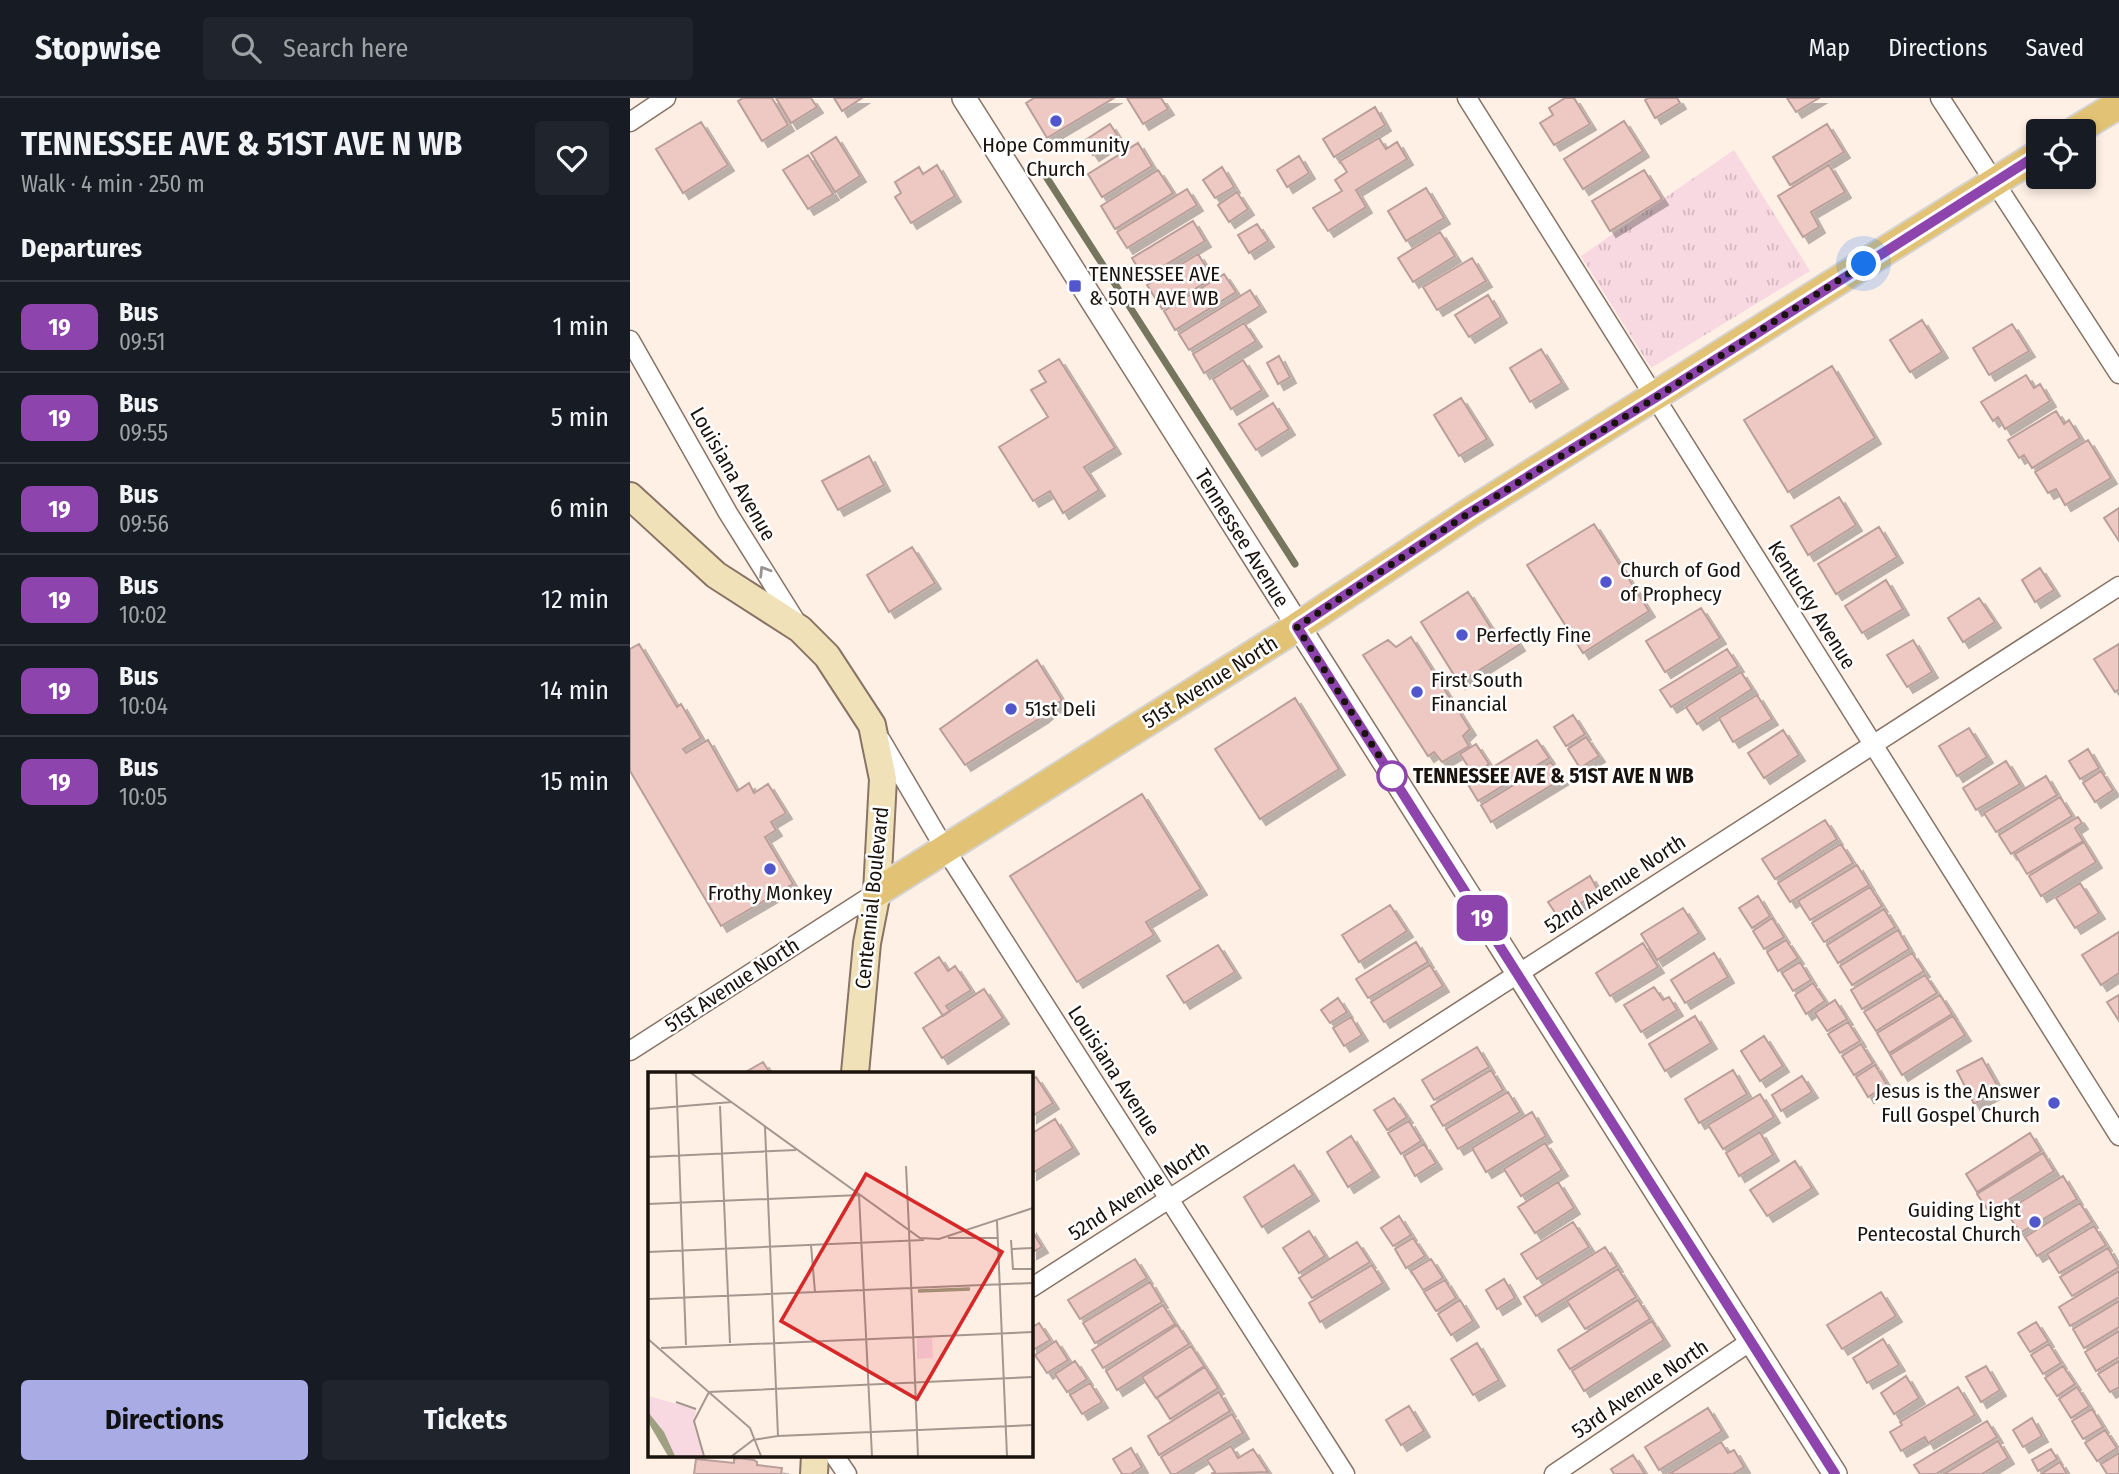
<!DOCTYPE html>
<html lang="en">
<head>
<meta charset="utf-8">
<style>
	body { margin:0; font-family:"Fira Sans Condensed",sans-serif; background:#20242c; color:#f1f3f6; height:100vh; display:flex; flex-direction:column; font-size:26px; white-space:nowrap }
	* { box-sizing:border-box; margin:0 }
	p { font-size:23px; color:#9ea1a6 }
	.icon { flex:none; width:38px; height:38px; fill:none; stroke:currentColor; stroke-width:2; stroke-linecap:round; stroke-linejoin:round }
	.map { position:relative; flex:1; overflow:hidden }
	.side { display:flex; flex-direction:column; background:#171b24; width:630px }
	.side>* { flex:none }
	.badge { padding:0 14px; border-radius:10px; font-size:24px; line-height:46px }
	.tools { position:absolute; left:1396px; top:21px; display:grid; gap:14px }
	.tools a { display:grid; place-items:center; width:70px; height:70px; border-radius:7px; background:#171b24; box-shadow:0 4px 10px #0003; font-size:35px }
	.you { position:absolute; width:35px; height:35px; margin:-18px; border:5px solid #fff; border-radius:50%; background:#1a73e8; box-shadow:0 0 0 10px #1a73e833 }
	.map>.badge { position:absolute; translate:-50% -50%; box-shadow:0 0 0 4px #fff }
	h2 { padding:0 21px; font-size:26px; line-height:63px }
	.round { display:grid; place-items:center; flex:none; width:74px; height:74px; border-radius:7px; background:#20242c }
	.summary { display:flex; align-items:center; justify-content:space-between; height:119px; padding:0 21px }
	h1 { font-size:33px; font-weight:700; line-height:52px }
	.cta { display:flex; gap:14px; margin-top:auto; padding:14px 21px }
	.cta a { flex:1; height:80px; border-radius:7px; background:#a9ace4; color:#111; font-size:28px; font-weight:700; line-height:80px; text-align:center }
	.cta a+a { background:#20242c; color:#f1f3f6 }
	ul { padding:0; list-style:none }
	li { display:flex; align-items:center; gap:21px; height:91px; padding:0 21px; border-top:2px solid #363941 }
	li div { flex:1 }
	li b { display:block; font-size:26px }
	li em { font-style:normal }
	li .badge { min-width:77px; font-weight:700; text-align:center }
	header { display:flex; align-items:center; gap:42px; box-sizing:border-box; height:98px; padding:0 35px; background:#171b24; border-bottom:2px solid #363941 }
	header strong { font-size:33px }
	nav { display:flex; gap:38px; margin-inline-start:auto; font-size:24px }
	.search { width:490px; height:63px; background:#20242c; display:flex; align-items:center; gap:18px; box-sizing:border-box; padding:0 24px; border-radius:7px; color:#9ea1a6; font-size:26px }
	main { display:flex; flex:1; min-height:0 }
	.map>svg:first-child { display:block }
</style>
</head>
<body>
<header>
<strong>Stopwise</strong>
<div class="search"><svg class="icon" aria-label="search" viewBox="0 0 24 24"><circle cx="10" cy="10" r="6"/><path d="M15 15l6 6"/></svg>Search here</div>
<nav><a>Map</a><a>Directions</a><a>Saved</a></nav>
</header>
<main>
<section class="side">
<div class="summary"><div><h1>TENNESSEE AVE &amp; 51ST AVE N WB</h1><p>Walk · 4 min · 250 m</p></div><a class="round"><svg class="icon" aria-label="heart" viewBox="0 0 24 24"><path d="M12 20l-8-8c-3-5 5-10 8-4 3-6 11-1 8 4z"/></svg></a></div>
<h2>Departures</h2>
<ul>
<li><span class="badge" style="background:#8e44ad;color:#fff">19</span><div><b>Bus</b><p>09:51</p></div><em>1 min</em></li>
<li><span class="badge" style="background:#8e44ad;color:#fff">19</span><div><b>Bus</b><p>09:55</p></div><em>5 min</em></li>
<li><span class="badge" style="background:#8e44ad;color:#fff">19</span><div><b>Bus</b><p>09:56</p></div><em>6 min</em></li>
<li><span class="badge" style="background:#8e44ad;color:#fff">19</span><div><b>Bus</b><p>10:02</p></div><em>12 min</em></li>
<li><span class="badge" style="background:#8e44ad;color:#fff">19</span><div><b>Bus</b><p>10:04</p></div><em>14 min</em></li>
<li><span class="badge" style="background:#8e44ad;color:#fff">19</span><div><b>Bus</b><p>10:05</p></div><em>15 min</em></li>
</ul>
<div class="cta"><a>Directions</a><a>Tickets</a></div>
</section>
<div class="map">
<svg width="1489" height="1376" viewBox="0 0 1489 1376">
	<defs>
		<pattern id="grass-tufts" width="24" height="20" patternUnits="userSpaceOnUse" patternTransform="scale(1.75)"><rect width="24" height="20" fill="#f8d8e1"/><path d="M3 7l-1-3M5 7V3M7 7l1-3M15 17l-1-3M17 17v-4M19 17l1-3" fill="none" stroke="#d4b8c0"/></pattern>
		<filter id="shadow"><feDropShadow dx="6" dy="6" stdDeviation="0" flood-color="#0004"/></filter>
	</defs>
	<rect width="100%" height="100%" fill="#fff0e6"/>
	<path fill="url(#grass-tufts)" d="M1104 52 1180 173 1021 270 951 158Z"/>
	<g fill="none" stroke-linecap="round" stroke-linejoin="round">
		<path stroke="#76755e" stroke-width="7" d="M415 77 665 466"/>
	</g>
	<path fill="#eec8c2" stroke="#ba9e9a" stroke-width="2" filter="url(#shadow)" d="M113 0H142L158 27 132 43 108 3Z
		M146 0H181L187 9 161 25Z
		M204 0H232L212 13Z
		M404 0H484L417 40 396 5Z
		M497 0H531L538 11 513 26Z
		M935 0H944L960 26 924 47 910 25 923 17 919 10Z
		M1018 0H1047L1050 5 1025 20 1015 2Z
		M1157 0H1189L1166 14Z
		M745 9 755 27 704 59 693 41Z
		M994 23 1013 53 953 91 934 61Z
		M71 24 98 67 53 95 26 51Z
		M480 26 489 40 463 57 454 43Z
		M1197 26 1214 54 1160 87 1143 59Z
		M206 39 230 78 205 94 181 55Z
		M749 40 756 51 767 44 777 61 726 92 736 109 698 133 683 110 712 93 705 82 717 74 710 63Z
		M508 45 522 68 472 99 458 76Z
		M178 57 203 96 178 111 153 72Z
		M669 58 679 75 657 89 647 72Z
		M307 67 325 98 281 125 265 99 271 95 265 84 289 69 293 76Z
		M1199 67 1215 94 1181 114 1189 129 1173 139 1148 98Z
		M592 69 604 89 585 100 573 82Z
		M528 72 543 95 485 131 471 108Z
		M1014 72 1032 101 980 133 962 103Z
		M796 90 814 120 776 143 758 113Z
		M557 91 567 107 497 150 487 134Z
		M607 94 618 111 599 124 588 107Z
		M563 123 575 143 514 180 502 160Z
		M627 126 638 143 619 155 608 137Z
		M810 134 825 158 783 184 768 160Z
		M568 156 583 180 532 211 517 187Z
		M842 160 856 183 807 212 793 189Z
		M594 176 606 194 545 232 534 213Z
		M620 192 630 208 559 252 549 236Z
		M858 197 871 219 839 239 825 217Z
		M1292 222 1312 254 1280 274 1260 242Z
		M614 225 626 243 574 275 563 256Z
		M1382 226 1399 253 1359 277 1343 250Z
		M911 251 932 285 900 304 880 270Z
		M649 258 660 279 648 286 637 265Z
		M429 261 485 350 454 369 469 392 433 415 420 393 403 403 369 349 418 319 401 292 416 284 409 273Z
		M613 262 632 292 601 311 583 281Z
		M1202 268 1245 340 1158 394 1114 322Z
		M1396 277 1404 290 1410 286 1420 303 1375 331 1368 319 1363 323 1351 304Z
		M831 300 857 341 829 358 804 317Z
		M643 305 659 331 626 352 609 326Z
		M1426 313 1434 326 1439 322 1450 340 1402 370 1394 357 1389 360 1378 342Z
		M1458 342 1481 380 1435 407 1426 391 1418 395 1405 374Z
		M239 358 254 387 208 412 192 383Z
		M1209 399 1226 427 1178 457 1161 428Z
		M1489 410V443L1474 420Z
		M964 426 1019 513 953 555 897 467Z
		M1249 429 1267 459 1206 496 1188 466Z
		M282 449 305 485 259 514 237 477Z
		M1410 470 1424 492 1405 504 1392 482Z
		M1256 482 1273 511 1232 535 1215 508Z
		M838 494 868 541 880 533 889 547 829 585 791 524Z
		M1349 500 1365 524 1333 544 1318 520Z
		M1071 510 1090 540 1035 574 1016 543Z
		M781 539 840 631 833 638 839 648 812 664 804 654 798 658 733 557 758 542 766 549Z
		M1283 542 1302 574 1277 589 1257 557Z
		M9 546 47 609 51 606 71 640 53 651 56 655 78 642 107 693 119 685 124 695 138 686 156 715 141 724 146 732 135 739 163 786 91 828 0 673V551Z
		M1489 546V591L1485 594 1464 561Z
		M1097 551 1108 568 1041 609 1030 592Z
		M407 562 432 602 412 619 335 667 310 631Z
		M1111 574 1122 591 1067 626 1056 609Z
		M1127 597 1142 621 1103 644 1089 620Z
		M665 600 709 671 630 721 585 651Z
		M943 617 955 636 936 648 924 629Z
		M1339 630 1357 659 1327 678 1309 648Z
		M1153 632 1169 657 1134 680 1118 655Z
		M956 639 969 658 950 670 938 651Z
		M907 642 919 660 848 703 837 685Z
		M846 646 859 666 843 676 830 656Z
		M1458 651 1469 670 1450 681 1439 663Z
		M1376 663 1390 686 1346 712 1333 690Z
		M921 664 932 681 861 724 851 707Z
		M1471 673 1483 692 1465 704 1453 685Z
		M1416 678 1427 697 1366 734 1354 715Z
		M512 696 571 791 516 824 524 837 447 884 380 778Z
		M1430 699 1442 718 1381 756 1369 737Z
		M1448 719 1452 725 1445 730 1453 743 1397 776 1385 756Z
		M1195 722 1207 741 1145 781 1132 761Z
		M1454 744 1466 764 1411 798 1399 778Z
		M1211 746 1223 765 1160 804 1148 785Z
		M1227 767 1239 787 1180 822 1168 803Z
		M960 778 969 794 928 819 918 804Z
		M1450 785 1469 815 1445 830 1426 800Z
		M1240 789 1252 808 1194 844 1182 825Z
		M1128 798 1140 818 1122 830 1109 810Z
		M760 807 777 833 729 864 712 837Z
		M1053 810 1069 835 1027 862 1011 836Z
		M1254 811 1265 829 1208 865 1197 847Z
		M1142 820 1154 839 1134 851 1123 833Z
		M1268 832 1279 851 1222 887 1210 868Z
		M1489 834V875L1471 887 1452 857Z
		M1156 842 1168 860 1148 873 1137 854Z
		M786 844 798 864 738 900 726 881Z
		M1013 845 1028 869 980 898 966 875Z
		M588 847 605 874 554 905 537 878Z
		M1084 855 1098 879 1055 905 1041 882Z
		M1282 855 1294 873 1232 911 1221 892Z
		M309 859 318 873 325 868 341 892 316 908 320 913 313 918 285 875Z
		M1170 864 1181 882 1163 893 1152 875Z
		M800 867 813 888 754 924 741 904Z
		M1295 877 1307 895 1246 933 1234 914Z
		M1183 885 1195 903 1176 916 1165 897Z
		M1024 889 1033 902 1039 899 1047 912 1011 934 994 907Z
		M354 891 373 920 312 960 293 930Z
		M1310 897 1322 916 1259 955 1247 935Z
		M1489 897V923L1477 904Z
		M708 900 717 914 700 925 691 912Z
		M1205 902 1217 921 1197 933 1185 915Z
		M1065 918 1081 945 1035 973 1019 946Z
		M1323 918 1335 937 1272 977 1260 957Z
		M721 919 732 937 714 948 703 930Z
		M1218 924 1230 943 1210 955 1198 936Z
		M1134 938 1153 968 1130 983 1111 953Z
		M1231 946 1243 965 1224 977 1212 958Z
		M847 949 859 969 804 1002 792 982Z
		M1352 960 1370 992 1344 1006 1327 973Z
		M133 964 140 975H114Z
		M1245 967 1257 987 1238 999 1226 979Z
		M861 972 873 992 813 1028 801 1008Z
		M1103 972 1117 996 1069 1025 1055 1001Z
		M1172 978 1182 994 1151 1013 1142 997Z
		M406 979 423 1005 401 1019V982Z
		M878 994 890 1014 828 1051 816 1031Z
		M1130 996 1144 1019 1093 1051 1078 1027Z
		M764 1000 777 1019 757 1032 744 1012Z
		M902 1014 916 1038 856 1074 842 1050Z
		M425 1021 443 1050 401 1076V1036Z
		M779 1023 791 1043 771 1056 758 1035Z
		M1130 1034 1143 1057 1109 1078 1096 1055Z
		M1400 1035 1411 1053 1347 1094 1336 1076Z
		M721 1038 743 1073 718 1089 697 1054Z
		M915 1045 932 1072 891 1098 874 1071Z
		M794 1046 806 1065 785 1078 774 1058Z
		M1413 1055 1424 1073 1359 1114 1347 1096Z
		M1165 1063 1182 1090 1137 1118 1120 1092Z
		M664 1067 683 1097 632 1129 614 1099Z
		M1433 1078 1447 1101 1390 1135 1376 1113Z
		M928 1084 944 1110 905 1135 888 1109Z
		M1450 1105 1462 1124 1407 1158 1395 1139Z
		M769 1118 781 1137 763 1148 751 1130Z
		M943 1124 959 1149 907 1181 891 1156Z
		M1464 1128 1476 1147 1429 1175 1417 1156Z
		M401 1131 412 1149 401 1155Z
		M679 1133 695 1158 669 1175 653 1150Z
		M783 1140 795 1158 776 1170 765 1151Z
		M727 1144 740 1164 682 1200 669 1180Z
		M975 1149 987 1168 906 1218 894 1199Z
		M1478 1150 1489 1169 1442 1198 1430 1179Z
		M505 1161 517 1180 450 1221 438 1202Z
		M801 1161 813 1180 793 1192 781 1173Z
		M742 1167 753 1185 690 1224 679 1205Z
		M988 1171 1006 1199 955 1231 937 1203Z
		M1489 1173V1199L1440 1228 1429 1209Z
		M874 1181 885 1200 867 1211 856 1192Z
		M815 1182 826 1200 806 1213 794 1194Z
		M520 1184 532 1204 465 1245 453 1225Z
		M1251 1194 1266 1218 1212 1251 1197 1227Z
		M830 1202 843 1223 821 1237 808 1216Z
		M1008 1202 1020 1221 940 1271 928 1252Z
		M1489 1203V1229L1454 1250 1443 1231Z
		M533 1207 545 1226 473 1270 462 1252Z
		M1022 1223 1034 1242 954 1293 942 1273Z
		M1406 1224 1418 1243 1400 1254 1388 1235Z
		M409 1225 420 1242 403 1252 401 1248V1230Z
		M547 1227 559 1246 487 1292 476 1273Z
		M1489 1233V1259L1466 1273 1455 1254Z
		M1253 1241 1269 1267 1237 1285 1223 1260Z
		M426 1243 438 1262 417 1275 405 1257Z
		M847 1245 869 1282 843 1297 821 1261Z
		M1419 1246 1431 1265 1413 1276 1401 1257Z
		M561 1248 574 1268 526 1300 512 1279Z
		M445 1263 457 1281 437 1294 425 1276Z
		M1489 1263V1289L1480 1294 1468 1276Z
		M1356 1268 1370 1292 1351 1304 1336 1279Z
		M1433 1268 1445 1286 1427 1298 1415 1280Z
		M575 1269 588 1290 540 1321 527 1300Z
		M1276 1278 1289 1300 1264 1316 1251 1295Z
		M460 1285 472 1304 452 1316 440 1297Z
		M1328 1289 1345 1317 1298 1345 1295 1339 1271 1353 1260 1334 1272 1327 1270 1324Z
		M1447 1289 1459 1308 1441 1320 1429 1301Z
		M589 1294 600 1313 529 1357 518 1338Z
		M779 1308 794 1333 771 1347 756 1322Z
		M1078 1310 1092 1333 1029 1372 1015 1349Z
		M1462 1311 1473 1329 1453 1341 1442 1323Z
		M602 1316 613 1335 546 1376H541L531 1359Z
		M1402 1320 1412 1338 1393 1349 1383 1332Z
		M1357 1323 1367 1339 1306 1376H1290L1284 1367Z
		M1475 1332 1487 1350 1467 1363 1455 1345Z
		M1368 1343 1378 1360 1352 1376H1314Z
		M1091 1344 1098 1355 1104 1352 1114 1369 1103 1376H1039Z
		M601 1348 608 1360 623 1351 638 1374 581 1376 585 1374 577 1362Z
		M501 1350 512 1369 501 1376H492L483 1361Z
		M1421 1351 1427 1361 1408 1373 1402 1362Z
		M1489 1355V1376H1477L1471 1366Z
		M1003 1357 1015 1376H984L981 1371Z
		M108 1360 124 1362 127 1364V1367L152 1370 151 1376H64L66 1361 104 1365V1361Z
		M1430 1364 1437 1376H1411Z"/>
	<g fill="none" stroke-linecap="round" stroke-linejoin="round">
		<g stroke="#887365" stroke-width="21">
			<path id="minor" d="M837 0 1489 1038
				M1310 0 1489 276
				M0 24 36 0
				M0 242 98 415 167 525
				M251 642 315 751 715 1376
				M0 953 247 794
				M401 1190 1489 488
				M204 1357 217 1376
				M924 1376 1121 1243"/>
		</g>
		<g stroke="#887365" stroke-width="26">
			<path id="tertiary" d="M334 0 1205 1376"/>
		</g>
		<g stroke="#887365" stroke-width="30">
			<path id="secondary" d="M0 398 86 477 170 531 197 558 242 627 253 681 247 794 237 845 225 975
				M184 1376 185 1357"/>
		</g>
		<g stroke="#d6d4d3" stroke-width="32">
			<path id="primary" d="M1445 33 1489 6
				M247 794 667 529 839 415 1409 56"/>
		</g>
		<use href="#minor" stroke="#fff" stroke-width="18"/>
		<use href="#tertiary" stroke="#fff" stroke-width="23"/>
		<use href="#secondary" stroke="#f0e1b9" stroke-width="26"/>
		<use href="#primary" stroke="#e2c274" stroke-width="28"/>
	</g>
	<defs><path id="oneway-chevron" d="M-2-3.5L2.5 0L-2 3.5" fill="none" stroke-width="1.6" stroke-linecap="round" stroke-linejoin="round" transform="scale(1.75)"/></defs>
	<use stroke="#989492" href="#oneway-chevron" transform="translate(134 473) rotate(-122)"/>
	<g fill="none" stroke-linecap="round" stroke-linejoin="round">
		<g stroke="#fff" stroke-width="16">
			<path id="line" d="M1205 1376 667 529 839 415 1025 300 1409 56"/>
		</g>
		<use href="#line" stroke="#8e44ad" stroke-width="10"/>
		<path stroke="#1a120d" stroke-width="7" stroke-dasharray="0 12.6" d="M762 678 667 529 839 415 1025 300 1234 166"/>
	</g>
	<g fill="#5156cd" stroke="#fff" stroke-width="2.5">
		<circle cx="426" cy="23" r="7"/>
		<rect x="438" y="181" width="14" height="14" rx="3.5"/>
		<circle cx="976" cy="484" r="7"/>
		<circle cx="832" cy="537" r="7"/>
		<circle cx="787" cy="594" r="7"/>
		<circle cx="381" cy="611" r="7"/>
		<circle cx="140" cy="771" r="7"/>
		<circle cx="1424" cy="1005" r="7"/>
		<circle cx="1405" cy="1124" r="7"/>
	</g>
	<circle fill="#fff" stroke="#8e44ad" stroke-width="3.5" cx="762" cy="678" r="14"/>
	<g text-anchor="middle" stroke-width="5" stroke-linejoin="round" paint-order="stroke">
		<g font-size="21" fill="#1a120d" stroke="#fff" text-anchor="start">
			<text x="426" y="54" text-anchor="middle">Hope Community<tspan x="426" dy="24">Church</tspan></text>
			<text x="459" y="183">TENNESSEE AVE<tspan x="459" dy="24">&amp; 50TH AVE WB</tspan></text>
			<text x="990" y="479">Church of God<tspan x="990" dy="24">of Prophecy</tspan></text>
			<text x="846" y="544">Perfectly Fine</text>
			<text x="801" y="589">First South<tspan x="801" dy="24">Financial</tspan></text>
			<text x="395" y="618">51st Deli</text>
			<text x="140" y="802" text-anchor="middle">Frothy Monkey</text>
			<text x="1410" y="1000" text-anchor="end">Jesus is the Answer<tspan x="1410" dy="24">Full Gospel Church</tspan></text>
			<text x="1391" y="1119" text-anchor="end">Guiding Light<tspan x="1391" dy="24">Pentecostal Church</tspan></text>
		</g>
		<g font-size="21" fill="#1a120d" stroke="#fff">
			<text transform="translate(103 376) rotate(60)" y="7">Louisiana Avenue</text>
			<text transform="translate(612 440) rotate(58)" y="7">Tennessee Avenue</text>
			<text transform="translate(1182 507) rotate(58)" y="7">Kentucky Avenue</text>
			<text transform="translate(580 584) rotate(-32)" y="7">51st Avenue North</text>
			<text transform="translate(985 786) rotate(-33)" y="7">52nd Avenue North</text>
			<text transform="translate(242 800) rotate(-84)" y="7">Centennial Boulevard</text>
			<text transform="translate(102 887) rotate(-33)" y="7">51st Avenue North</text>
			<text transform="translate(484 973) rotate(57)" y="7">Louisiana Avenue</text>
			<text transform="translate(509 1093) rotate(-33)" y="7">52nd Avenue North</text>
			<text transform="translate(1010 1291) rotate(-34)" y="7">53rd Avenue North</text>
		</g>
		<g font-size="21" font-weight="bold" fill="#1a120d" stroke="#fff" text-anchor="start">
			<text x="783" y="685">TENNESSEE AVE &amp; 51ST AVE N WB</text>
		</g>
	</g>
	<g transform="translate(18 974)">
		<rect width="385" height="385" fill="#fff0e6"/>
		<path d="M284 265 285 286 269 287V266Z" fill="#f8d8e1"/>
		<path d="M0 324 48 337 46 355 56 384H22L0 348Z" fill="#f8d8e1"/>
		<path d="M0 340 16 360 27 384H20L0 350Z" fill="#9ea081"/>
		<path fill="none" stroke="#9ea081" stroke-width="3.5" d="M270 219 322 217"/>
		<path fill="none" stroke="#a3978f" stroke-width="2" d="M28 1 38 273M43 1 272 166 291 167 385 136M72 34 82 271M0 37 84 30M117 55 130 364M0 85 148 78M258 94 261 157M0 132 211 123 224 384M349 149 359 384M261 159 270 384M300 166H350M363 168 365 197H385M163 173 167 220M364 177 385 176M0 180 276 168M0 227 385 211M0 267 102 356 113 384M13 276 385 260M28 330 48 337M56 384 46 349 61 320 385 305M84 384 105 368 130 364 385 353"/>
		<path fill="#d62828" fill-opacity="0.15" stroke="#d62828" stroke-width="3.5" d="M218 102 354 180 269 327 133 249Z"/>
		<rect width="385" height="385" fill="none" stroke="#1a120d" stroke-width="3.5"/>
	</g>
</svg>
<div class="tools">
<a><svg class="icon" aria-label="locate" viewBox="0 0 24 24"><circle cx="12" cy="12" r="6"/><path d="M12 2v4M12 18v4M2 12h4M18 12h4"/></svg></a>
</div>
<div class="you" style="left:1234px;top:166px"></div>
<b class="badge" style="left:852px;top:820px;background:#8e44ad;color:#fff">19</b>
</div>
</main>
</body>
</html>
